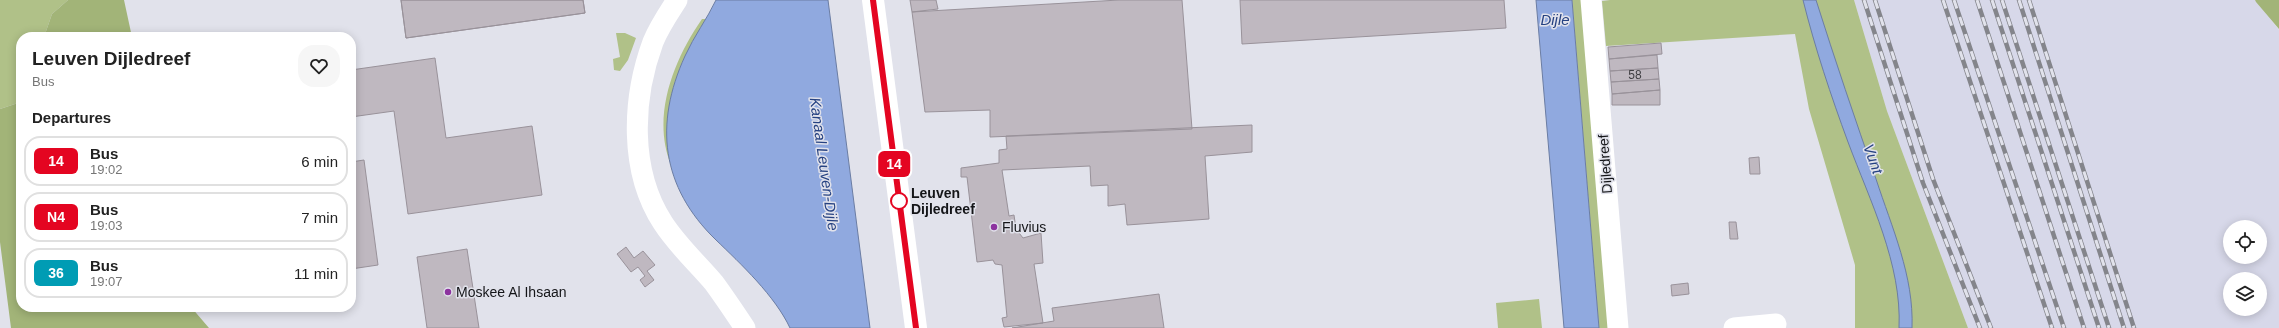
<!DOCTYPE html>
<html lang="en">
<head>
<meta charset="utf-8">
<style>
	body { margin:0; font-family:Arial,sans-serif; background:#f6f6f6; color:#222; height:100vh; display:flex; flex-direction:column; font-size:15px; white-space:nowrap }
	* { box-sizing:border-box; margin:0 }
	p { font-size:13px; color:#767676 }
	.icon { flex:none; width:22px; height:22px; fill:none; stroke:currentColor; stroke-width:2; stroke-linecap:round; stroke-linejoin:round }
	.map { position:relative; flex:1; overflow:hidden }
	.drawer { position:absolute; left:16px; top:32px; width:340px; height:280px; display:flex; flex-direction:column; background:#fff; border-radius:16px; box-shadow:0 2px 10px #0003 }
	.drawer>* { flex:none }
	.badge { padding:0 8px; border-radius:6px; font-size:14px; line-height:26px }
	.buttons { position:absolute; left:2223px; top:220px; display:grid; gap:8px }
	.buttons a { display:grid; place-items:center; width:44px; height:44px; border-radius:50%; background:#fff; box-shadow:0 2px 10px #0003; font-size:20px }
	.map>.badge { position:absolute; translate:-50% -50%; box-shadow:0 0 0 2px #fff }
	h2 { padding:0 16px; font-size:15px; line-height:36px }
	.round { display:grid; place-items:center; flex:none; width:42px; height:42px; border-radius:16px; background:#f6f6f6 }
	.head { display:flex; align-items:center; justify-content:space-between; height:68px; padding:0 16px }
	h1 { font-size:19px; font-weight:600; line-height:30px }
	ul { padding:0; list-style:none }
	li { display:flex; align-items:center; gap:12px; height:50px; margin:0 8px 6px; padding:0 8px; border:2px solid #e0e0e0; border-radius:16px }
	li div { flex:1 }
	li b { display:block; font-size:15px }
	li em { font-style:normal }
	li .badge { min-width:44px; font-weight:700; text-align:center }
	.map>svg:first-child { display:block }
</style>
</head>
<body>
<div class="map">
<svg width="2279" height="328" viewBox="0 0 2279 328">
	<rect width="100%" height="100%" fill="#e1e2eb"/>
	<path fill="#d7d8e9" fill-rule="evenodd" d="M1854 0H2255L2279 30V328H1968L1887 111ZM2230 227H2260V257H2230ZM2230 279H2260V309H2230Z"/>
	<path fill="#b0c188" d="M0 0H68L52 14 44 37H21V102L0 109Z
		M1572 0H1584L1612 328H1599Z
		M1610 0H1854L1887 111 1968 328H1855V265L1809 109 1795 34 1606 46 1602 1Z
		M702 19H706C675 70 663 104 671 165 651 116 674 59 702 19Z
		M616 33H625L636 38 628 60 620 71 614 70 613 59 620 57Z
		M1539 299 1542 328H1498L1496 303Z"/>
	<path fill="#a2b478" d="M68 0H124L132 37H44L52 14Z
		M2255 0H2279V29L2256 2Z
		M21 102V307H191L209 328H11L0 242V109Z"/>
	<path fill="#90a9df" stroke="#6b7da3" d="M716 0H828L870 328H790C775 296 741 264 716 240 661 187 654 124 685 56 694 36 707 19 716 0Z
		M1536 0H1572L1599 328H1564Z
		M1803 0H1816C1835 60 1855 119 1876 179 1892 228 1914 276 1912 328H1899C1902 264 1870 201 1848 142 1831 96 1815 48 1803 0Z"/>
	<path fill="#bfb8c0" stroke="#99929a" d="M401 0H583L585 13 406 38Z
		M401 0H583L585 13 406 38Z
		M910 0H936L938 9 912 12Z
		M1119 0H1182L1192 129 990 137V110L925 112 912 12Z
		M1240 0H1504L1506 28 1242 44Z
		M1661 43 1662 54 1609 59 1608 47Z
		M1657 55 1658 68 1610 71 1609 59Z
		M435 58 446 138 532 126 542 195 408 214 394 111 351 117V70Z
		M1658 68 1659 79 1611 82 1610 71Z
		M1659 79 1660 90 1612 94 1611 82Z
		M1660 90V105H1612V94Z
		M1252 125V152L1205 156 1209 219 1127 225 1125 204 1108 206V185L1091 186 1090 166 1002 170 1009 216 1014 215 1016 229 1023 238 1041 233 1043 263 1034 264 1043 323 1004 327 1002 318 1007 317 1002 265 995 264 993 260 977 262 967 177H961V168L999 163V150L1007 149 1006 136Z
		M1759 157 1760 174H1750L1749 158Z
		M364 160 378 265 351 269V162Z
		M1729 222H1736L1738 239H1730Z
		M626 247 634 258 643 251 655 265 647 271 654 280 645 287 640 280 645 276 638 267 631 272 617 254Z
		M467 249 479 328H427L417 257Z
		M1688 283 1689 294 1672 296 1671 285Z
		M1159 294 1164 328H1012L1054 321 1052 308Z"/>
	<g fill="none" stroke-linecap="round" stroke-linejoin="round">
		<path stroke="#fff" stroke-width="21" d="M677 0C668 14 659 27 653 42 632 99 629 171 663 223 678 246 697 263 714 283 725 298 735 313 745 328
			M1591 0 1618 328
			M1734 328 1776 324"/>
		<path stroke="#fff" stroke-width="22" d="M873 0 916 328"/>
		<g stroke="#84858b" stroke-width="4.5">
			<path id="rail" d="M1864 0 1923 183 1980 328
				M1875 0 1933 179 1991 328
				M1943 0 2052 328
				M1954 0 2064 328
				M1977 0 2084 328
				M1992 0 2099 328
				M2002 0 2109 328
				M2019 0 2124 328
				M2029 0 2134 328"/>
		</g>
		<use href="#rail" stroke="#e1e2eb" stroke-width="3" stroke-dasharray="9" stroke-linecap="butt"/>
	</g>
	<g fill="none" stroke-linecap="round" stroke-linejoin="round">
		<g stroke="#fff" stroke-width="9">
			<path id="line" d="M873 0 916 328"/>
		</g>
		<use href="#line" stroke="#e40521" stroke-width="6"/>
	</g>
	<circle fill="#fff" stroke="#e40521" stroke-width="2" cx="899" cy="201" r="8"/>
	<g fill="#8d339f" stroke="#e1e2eb" stroke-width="1.5">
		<circle cx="994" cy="227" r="4"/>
		<circle cx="448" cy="292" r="4"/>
	</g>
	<g text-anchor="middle" stroke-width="3" stroke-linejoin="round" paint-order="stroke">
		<g font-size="12" fill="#3f3e42">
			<text x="1635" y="79">58</text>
		</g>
		<g font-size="14" fill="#141518" stroke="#e1e2eb">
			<text transform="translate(1605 164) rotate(-94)" y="5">Dijledreef</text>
		</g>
		<g font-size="14" font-weight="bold" fill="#141518" stroke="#e1e2eb" text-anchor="start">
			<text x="911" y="198">Leuven<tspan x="911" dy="16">Dijledreef</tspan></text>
		</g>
		<g font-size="14" fill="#141518" stroke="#e1e2eb" text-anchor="start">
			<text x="1002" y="232">Fluvius</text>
			<text x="456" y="297">Moskee Al Ihsaan</text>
		</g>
		<g font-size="15" font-style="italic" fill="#264282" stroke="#e1e2eb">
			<text x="1555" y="25">Dijle</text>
			<text transform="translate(1873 159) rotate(70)" y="5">Vunt</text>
			<text transform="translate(824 164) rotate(82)" y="5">Kanaal Leuven-Dijle</text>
		</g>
	</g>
</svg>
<div class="buttons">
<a><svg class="icon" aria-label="locate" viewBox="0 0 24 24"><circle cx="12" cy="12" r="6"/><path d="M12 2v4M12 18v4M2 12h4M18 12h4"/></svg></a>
<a><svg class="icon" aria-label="layers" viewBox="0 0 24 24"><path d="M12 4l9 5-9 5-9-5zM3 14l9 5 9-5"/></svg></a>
</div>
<b class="badge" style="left:894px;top:164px;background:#e40521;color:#fff">14</b>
<section class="drawer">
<div class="head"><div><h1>Leuven Dijledreef</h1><p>Bus</p></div><a class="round"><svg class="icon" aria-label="heart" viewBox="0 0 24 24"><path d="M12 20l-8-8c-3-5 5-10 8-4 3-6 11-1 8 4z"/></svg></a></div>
<h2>Departures</h2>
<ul>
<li><span class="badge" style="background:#e40521;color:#fff">14</span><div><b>Bus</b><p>19:02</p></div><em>6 min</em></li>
<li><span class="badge" style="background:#e40521;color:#fff">N4</span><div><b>Bus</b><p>19:03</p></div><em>7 min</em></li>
<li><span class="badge" style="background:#009cb4;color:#fff">36</span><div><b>Bus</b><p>19:07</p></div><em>11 min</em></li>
</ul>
</section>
</div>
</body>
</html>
